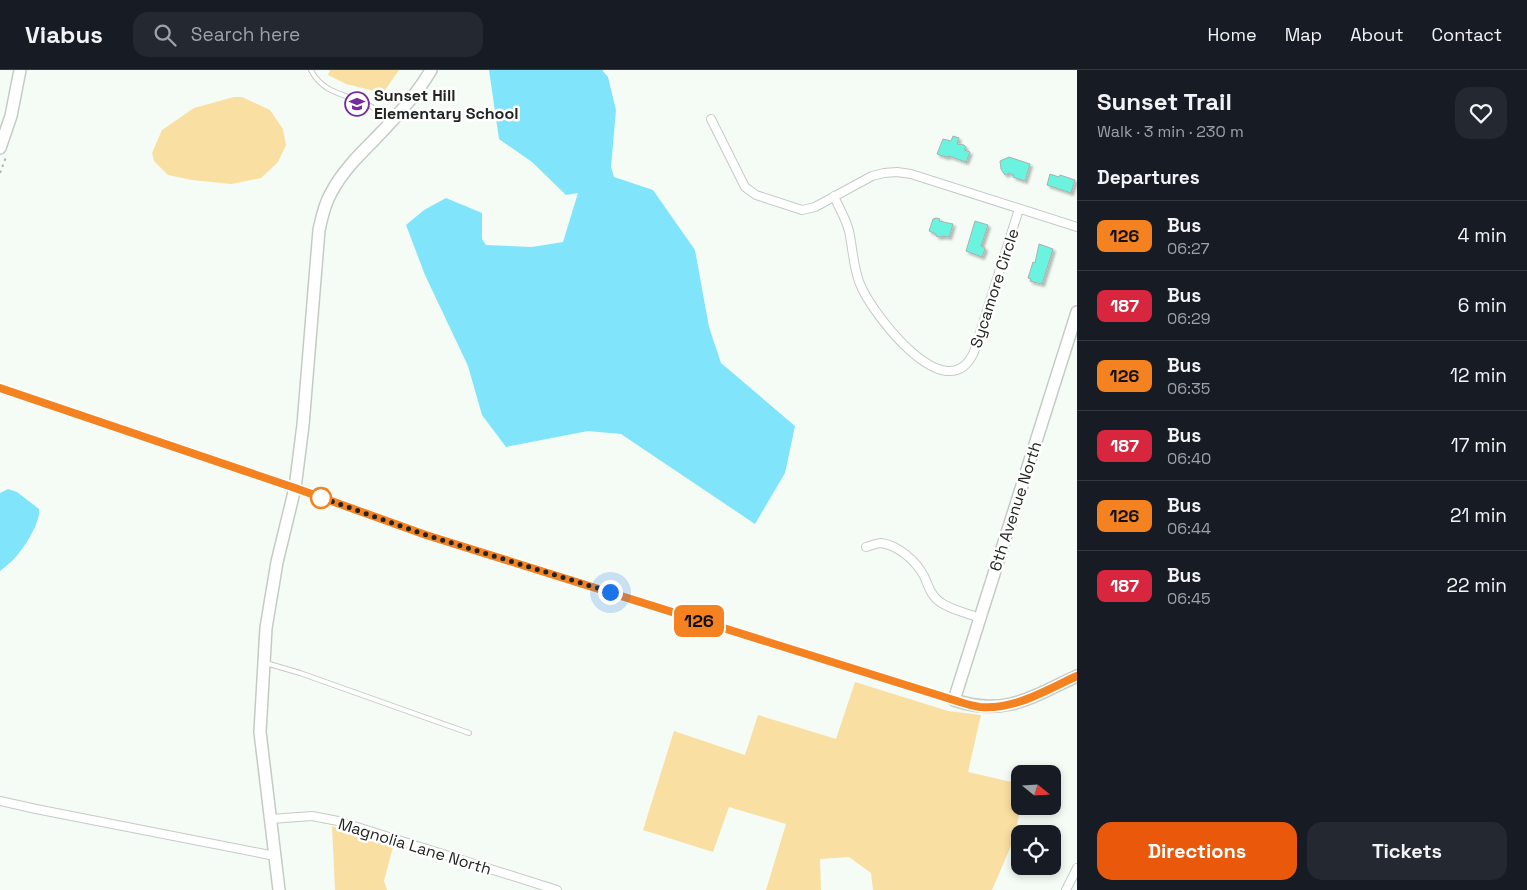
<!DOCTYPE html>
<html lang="en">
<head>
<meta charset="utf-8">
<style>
	body { margin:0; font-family:"Space Grotesk",sans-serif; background:#242831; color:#f1f3f6; height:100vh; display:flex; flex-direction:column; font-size:19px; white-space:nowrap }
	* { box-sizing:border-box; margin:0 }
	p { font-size:16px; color:#9ea1a6 }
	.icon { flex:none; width:28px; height:28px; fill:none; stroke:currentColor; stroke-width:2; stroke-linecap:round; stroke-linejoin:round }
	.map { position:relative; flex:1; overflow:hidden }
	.drawer { display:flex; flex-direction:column; background:#171b24; width:450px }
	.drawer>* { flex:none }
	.badge { padding:0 10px; border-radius:8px; font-size:18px; line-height:32px }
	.needle { width:32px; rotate:108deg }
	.buttons { position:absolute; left:1011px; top:695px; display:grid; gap:10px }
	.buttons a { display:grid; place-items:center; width:50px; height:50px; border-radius:10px; background:#171b24; box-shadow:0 2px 8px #0003; font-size:25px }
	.you { position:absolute; width:25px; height:25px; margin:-12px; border:4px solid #fff; border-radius:50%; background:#1a73e8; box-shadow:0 0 0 8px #1a73e833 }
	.map>.badge { position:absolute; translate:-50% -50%; box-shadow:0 0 0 2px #fff }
	h2 { padding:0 20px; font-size:19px; line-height:45px }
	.round { display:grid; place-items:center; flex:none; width:52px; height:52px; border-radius:15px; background:#242831 }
	.summary { display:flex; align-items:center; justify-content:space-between; height:85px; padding:0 20px }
	h1 { font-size:24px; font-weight:600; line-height:38px }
	.action { display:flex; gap:10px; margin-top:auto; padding:10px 20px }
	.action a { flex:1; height:58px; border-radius:15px; background:#ea580c; color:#fff; font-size:20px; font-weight:600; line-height:58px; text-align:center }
	.action a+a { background:#242831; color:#f1f3f6 }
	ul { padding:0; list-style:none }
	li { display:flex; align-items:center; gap:15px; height:70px; padding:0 20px; border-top:1px solid #363941 }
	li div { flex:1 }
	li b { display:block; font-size:19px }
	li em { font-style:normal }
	li .badge { min-width:55px; font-weight:700; text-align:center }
	header { display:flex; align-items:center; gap:30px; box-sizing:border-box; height:70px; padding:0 25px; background:#171b24; border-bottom:1px solid #363941 }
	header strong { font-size:24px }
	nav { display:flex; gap:28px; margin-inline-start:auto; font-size:18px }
	.search { width:350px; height:45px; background:#242831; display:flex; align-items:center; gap:12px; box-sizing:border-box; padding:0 18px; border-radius:15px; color:#9ea1a6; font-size:19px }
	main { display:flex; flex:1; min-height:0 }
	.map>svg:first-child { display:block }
</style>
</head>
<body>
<header>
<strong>Viabus</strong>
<div class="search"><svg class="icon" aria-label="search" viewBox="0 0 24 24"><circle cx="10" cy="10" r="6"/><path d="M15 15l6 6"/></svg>Search here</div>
<nav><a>Home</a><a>Map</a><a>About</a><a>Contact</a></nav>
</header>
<main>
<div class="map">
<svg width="1077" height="820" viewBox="0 0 1077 820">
	<defs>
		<filter id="shadow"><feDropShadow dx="2.5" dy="2.5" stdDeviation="1" flood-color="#0004"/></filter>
	</defs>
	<rect width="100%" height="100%" fill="#f4fcf5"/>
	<path fill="#fadfa2" d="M330 0H399L383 23 346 14 328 5Z
		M234 27H242L270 40 283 59 286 75 278 92 261 108 231 114 192 110 168 105 154 91 152 83 162 60 194 38Z
		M855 612 948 641 981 645 968 702 1020 714V736H1021L1014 769 992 820H873L871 803 849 787 820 789 821 820H766L786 754 729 737 713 782 643 760 674 661 745 685 758 645 836 669Z
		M332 756 393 777 384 811 387 820H335Z"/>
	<path fill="#80e4fb" d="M489 0H602L608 7 616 40 611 97 614 107 653 120 695 180 709 257 721 293 795 356 785 403 755 454 621 364 588 361 506 377 482 345 468 296 425 205 406 155 424 140 446 128 482 143V169L486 175 532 177 563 172 578 123 566 125 532 92 499 69Z
		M8 419 17 422 39 439C41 452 24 478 15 488 10 493 5 497 0 501V423Z"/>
	<path fill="#6af4e0" stroke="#a7b1af" filter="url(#shadow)" d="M953 66 959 68 957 74 964 75 966 77 964 80 970 82 966 92 949 86 946 87 937 84 943 69 951 71Z
		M1009 87 1030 94 1025 111 1013 107 1014 105 1009 103 1005 105 1001 99 1000 91Z
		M1050 104 1059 107 1060 105 1075 110 1071 123 1047 115Z
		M937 148 940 149 939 151 953 154 949 167 943 166 940 167 936 166V164L929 161 933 149Z
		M975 151 988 155 981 176 984 177 985 179 982 187 966 181Z
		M1039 174 1053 179 1042 214 1030 211 1031 209 1028 208 1033 192 1035 193Z"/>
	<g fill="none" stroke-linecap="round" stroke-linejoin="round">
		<g stroke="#c4cbc5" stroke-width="6">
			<path id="lane" d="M311 0C323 25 349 24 370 36 377 39 382 46 388 51
				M266 593 300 603 469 663"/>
		</g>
		<g stroke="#c4cbc5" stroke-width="10">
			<path id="street" d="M711 49 745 117 756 125 802 140 815 137 872 106 884 103 897 102 911 104 1077 157
				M834 126C839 138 846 149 849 161 853 179 853 197 860 214 872 244 947 342 974 282L1019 139
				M0 318 295 418 426 465 954 630
				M866 477C870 476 877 473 881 473 898 475 916 491 924 506 928 515 931 526 940 532 951 540 967 543 980 548
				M0 731 36 739 275 786
				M271 749 312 746 338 751 557 820
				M1066 820 1077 798"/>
		</g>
		<g stroke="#c4cbc5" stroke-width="14">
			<path id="secondary" d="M0 78 11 46 20 0
				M1077 242 954 630C1005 647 1032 627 1077 606
				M279 820 260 662 266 558 277 492 295 418 303 355 319 160C322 147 324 135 331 123 342 102 358 86 375 69 395 48 416 26 431 0"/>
		</g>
		<path stroke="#aeb5af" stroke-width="2" stroke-dasharray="2.5 4" stroke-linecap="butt" d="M0 103 6 87"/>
		<use href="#lane" stroke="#fff" stroke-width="4"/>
		<use href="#street" stroke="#fff" stroke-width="8"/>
		<use href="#secondary" stroke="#fff" stroke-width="11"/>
	</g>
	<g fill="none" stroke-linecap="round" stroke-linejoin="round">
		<g stroke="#fff" stroke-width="11">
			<path id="line" d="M0 318 295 418 426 465 960 632C966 634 973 636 980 637 1015 640 1046 620 1077 606"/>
		</g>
		<use href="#line" stroke="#f58220" stroke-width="8"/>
		<path stroke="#212421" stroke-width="5" stroke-dasharray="0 9" d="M321 428 314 425 426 465 610 522"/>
	</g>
	<defs>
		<g id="school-ring" transform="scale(1.25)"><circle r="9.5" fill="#fff" stroke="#742c9f" stroke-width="1.5"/><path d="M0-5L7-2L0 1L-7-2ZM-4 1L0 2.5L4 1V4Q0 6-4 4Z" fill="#742c9f"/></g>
	</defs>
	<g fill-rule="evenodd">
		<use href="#school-ring" x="357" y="34"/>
	</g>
	<circle fill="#fff" stroke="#f58220" stroke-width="2.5" cx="321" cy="428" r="10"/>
	<g text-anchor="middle" stroke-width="5" stroke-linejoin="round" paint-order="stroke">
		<g font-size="16" font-weight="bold" fill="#212421" stroke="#fff" text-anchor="start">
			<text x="374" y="31">Sunset Hill<tspan x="374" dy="18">Elementary School</tspan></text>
		</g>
		<g font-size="16" fill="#212421" stroke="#fff">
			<text transform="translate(994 218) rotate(-72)" y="6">Sycamore Circle</text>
			<text transform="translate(1015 436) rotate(-72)" y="6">6th Avenue North</text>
			<text transform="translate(415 776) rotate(17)" y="6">Magnolia Lane North</text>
		</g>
	</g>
</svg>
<div class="buttons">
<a><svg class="needle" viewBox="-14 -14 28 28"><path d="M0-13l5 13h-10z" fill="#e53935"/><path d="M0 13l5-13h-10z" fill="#9ea1a6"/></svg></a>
<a><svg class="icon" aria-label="locate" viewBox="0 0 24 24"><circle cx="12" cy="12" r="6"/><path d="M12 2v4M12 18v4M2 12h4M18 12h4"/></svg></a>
</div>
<div class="you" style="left:610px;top:522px"></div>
<b class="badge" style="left:699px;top:551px;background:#f58220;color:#111">126</b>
</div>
<section class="drawer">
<div class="summary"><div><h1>Sunset Trail</h1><p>Walk · 3 min · 230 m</p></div><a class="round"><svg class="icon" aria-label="heart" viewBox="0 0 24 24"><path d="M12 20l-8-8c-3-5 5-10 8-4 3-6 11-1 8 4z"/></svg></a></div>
<h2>Departures</h2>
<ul>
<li><span class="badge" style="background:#f58220;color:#111">126</span><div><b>Bus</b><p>06:27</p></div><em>4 min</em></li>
<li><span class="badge" style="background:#d7263d;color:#fff">187</span><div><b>Bus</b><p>06:29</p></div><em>6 min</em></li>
<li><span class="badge" style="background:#f58220;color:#111">126</span><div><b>Bus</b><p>06:35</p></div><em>12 min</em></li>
<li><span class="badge" style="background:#d7263d;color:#fff">187</span><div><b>Bus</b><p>06:40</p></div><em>17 min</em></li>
<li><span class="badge" style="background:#f58220;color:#111">126</span><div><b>Bus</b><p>06:44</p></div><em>21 min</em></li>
<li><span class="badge" style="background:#d7263d;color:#fff">187</span><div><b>Bus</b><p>06:45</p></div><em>22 min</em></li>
</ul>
<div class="action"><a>Directions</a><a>Tickets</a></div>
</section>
</main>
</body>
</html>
